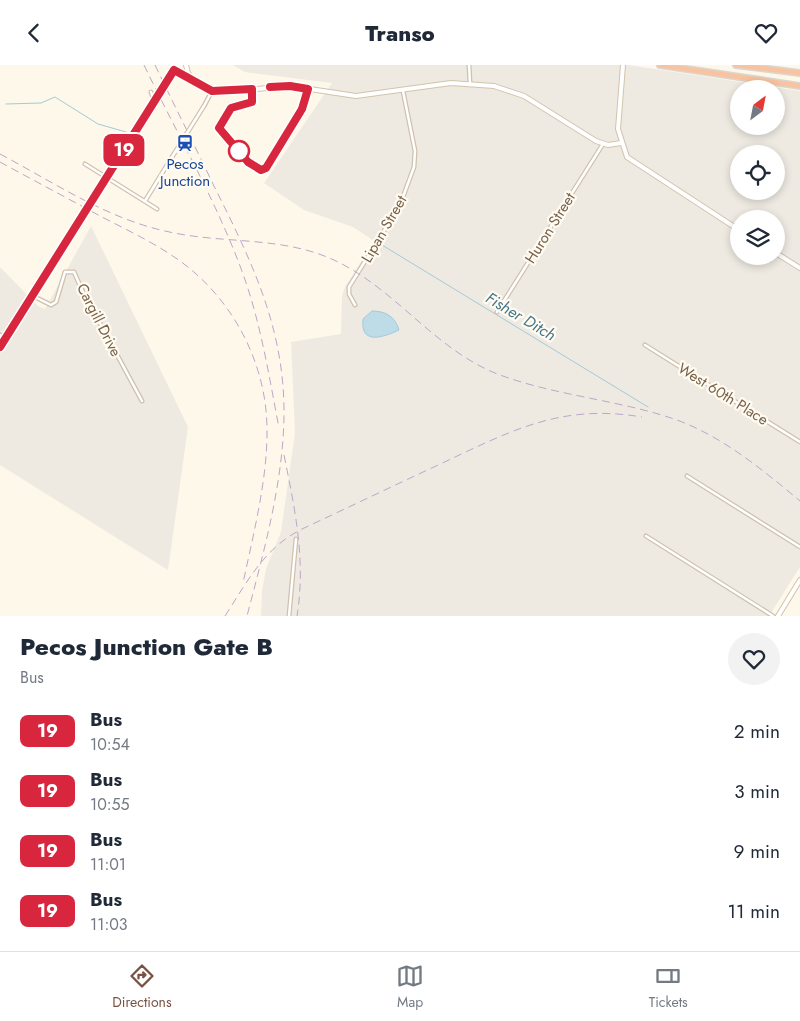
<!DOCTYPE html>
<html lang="en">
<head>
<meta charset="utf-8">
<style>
	body { margin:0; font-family:Jost,sans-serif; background:#f2f2f3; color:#1f2937; height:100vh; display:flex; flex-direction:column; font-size:19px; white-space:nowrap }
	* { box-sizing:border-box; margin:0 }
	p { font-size:16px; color:#747a83 }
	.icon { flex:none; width:28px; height:28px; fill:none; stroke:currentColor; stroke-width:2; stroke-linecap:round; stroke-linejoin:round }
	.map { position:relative; height:551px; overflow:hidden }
	.side { display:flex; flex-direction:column; background:#fff; flex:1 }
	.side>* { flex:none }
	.badge { padding:0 10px; border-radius:8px; font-size:18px; line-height:32px }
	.needle { width:32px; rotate:32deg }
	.fabs { position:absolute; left:730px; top:15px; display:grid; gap:10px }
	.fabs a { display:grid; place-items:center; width:55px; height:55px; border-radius:50%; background:#fff; box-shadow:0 2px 8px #0003; font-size:25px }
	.map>.badge { position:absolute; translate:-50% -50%; box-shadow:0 0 0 2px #fff }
	.round { display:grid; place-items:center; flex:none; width:52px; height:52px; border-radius:26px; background:#f2f2f3 }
	.headline { display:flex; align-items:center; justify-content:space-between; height:85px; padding:0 20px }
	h1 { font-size:24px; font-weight:800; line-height:38px }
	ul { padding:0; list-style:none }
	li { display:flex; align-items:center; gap:15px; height:60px; padding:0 20px }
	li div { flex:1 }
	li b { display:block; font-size:19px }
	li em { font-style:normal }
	li .badge { min-width:55px; font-weight:700; text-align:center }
	header { display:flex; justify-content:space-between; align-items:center; height:65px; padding:0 20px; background:#fff; font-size:22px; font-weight:800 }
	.menu { display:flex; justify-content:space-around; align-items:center; height:70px; border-top:1px solid #e0e1e3; background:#fff; font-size:14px; color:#747a83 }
	.menu a { display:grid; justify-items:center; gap:2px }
	.menu .on { color:#795241 }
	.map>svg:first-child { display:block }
</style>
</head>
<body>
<header><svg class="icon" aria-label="back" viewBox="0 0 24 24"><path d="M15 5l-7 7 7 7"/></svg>Transo<svg class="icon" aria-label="heart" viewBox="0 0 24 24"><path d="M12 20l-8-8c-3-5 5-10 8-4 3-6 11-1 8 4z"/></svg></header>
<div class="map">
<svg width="800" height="551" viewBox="0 0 800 551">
	<rect width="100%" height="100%" fill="#fdf8ea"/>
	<path fill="#eeeae2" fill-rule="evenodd" d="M233 0H628L800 26V502L769 551H261L262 526 266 504 281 467 295 368 291 277 341 269 342 231 345 222 374 176 353 162 304 145 264 118 332 18 245 7ZM739 24H776V61H739ZM739 89H776V126H739ZM739 154H776V191H739Z
		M91 161 188 362 168 505 0 400V202L38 241 45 244Z"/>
	<path fill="#bddce8" stroke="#a3cada" d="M372 246C385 246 395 251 399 265 384 272 360 281 363 254Z"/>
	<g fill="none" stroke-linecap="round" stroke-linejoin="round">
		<path stroke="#a3cada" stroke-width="1" d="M6 39 41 38 55 32 98 59 126 67
			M382 180 648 342"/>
		<g stroke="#d0c1ae" stroke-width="5">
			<path id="street" d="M469 0 470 18
				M204 41 212 26
				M126 79 153 33 151 27
				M85 99 157 144
				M145 136 172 92
				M33 231 51 240 56 237 65 207H74L82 225 142 336
				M355 240 349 229V222L400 140 414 102 415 86 403 26
				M497 247 603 79
				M0 270 5 274
				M645 280 800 377
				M687 411 800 482
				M646 471 773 551
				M289 551 296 474"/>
		</g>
		<g stroke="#d3c3ac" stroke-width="6">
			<path id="secondary" d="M186 0 188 8 193 15
				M623 0 618 64 627 92 739 165
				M174 5 204 23 223 27 290 21 356 31 451 18 494 21 524 31 596 76 608 80 621 78
				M776 188 800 203
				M0 282 41 219
				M778 551 800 515"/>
		</g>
		<g stroke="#dcd6d0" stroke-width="8">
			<path id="highway" d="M660 0 800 21
				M736 0 800 8"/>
		</g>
		<use href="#street" stroke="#fff" stroke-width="2.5"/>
		<use href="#secondary" stroke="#fff" stroke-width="4"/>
		<use href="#highway" stroke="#f8c3a0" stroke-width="5"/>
		<path stroke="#bda6c8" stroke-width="1" stroke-dasharray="8 5" stroke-linecap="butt" d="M144 0C177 69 217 137 243 209 261 259 269 311 279 363
			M155 0C174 40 194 79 213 119 251 195 285 263 284 351 283 418 264 486 247 551
			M0 89C53 117 106 153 165 166 219 179 275 171 327 192 393 219 433 285 500 310 557 331 620 335 677 355 723 372 763 405 800 436
			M0 97C33 115 67 133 100 151 127 165 155 178 180 196 234 235 268 301 267 368 267 416 253 471 243 518
			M284 390C295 444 306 496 297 551
			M225 551C247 517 264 483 302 464 347 443 391 422 436 401 509 367 559 338 642 352"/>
		<g stroke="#d0c1ae" stroke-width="5" stroke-linecap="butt">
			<path id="street-bridge" d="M172 92 204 41"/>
		</g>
		<g stroke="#d3c3ac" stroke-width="6" stroke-linecap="butt">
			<path id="secondary-bridge" d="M41 219 172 9"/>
		</g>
		<use href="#street-bridge" stroke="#fff" stroke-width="2.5"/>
		<use href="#secondary-bridge" stroke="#fff" stroke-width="4"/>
	</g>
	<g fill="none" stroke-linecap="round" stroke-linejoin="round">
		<g stroke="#fff" stroke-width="11">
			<path id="line" d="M0 282 174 5 212 26 252 24V37L231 43 219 63 248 97 261 105 266 103 302 44 308 24 290 21 270 22"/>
		</g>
		<use href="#line" stroke="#d7263d" stroke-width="8"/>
	</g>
	<defs>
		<g id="station-bare" transform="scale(1.35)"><path d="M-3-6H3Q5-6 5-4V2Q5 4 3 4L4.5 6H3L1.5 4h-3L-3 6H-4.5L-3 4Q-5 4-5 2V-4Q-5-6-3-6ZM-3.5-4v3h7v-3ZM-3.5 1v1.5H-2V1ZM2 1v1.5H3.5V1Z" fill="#1a4fb4" stroke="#fffbf1" stroke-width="2.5" paint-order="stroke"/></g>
	</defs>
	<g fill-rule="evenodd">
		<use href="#station-bare" x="185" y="78"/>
	</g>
	<circle fill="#fff" stroke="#d7263d" stroke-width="2.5" cx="239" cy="86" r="10"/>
	<g text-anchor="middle" stroke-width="4.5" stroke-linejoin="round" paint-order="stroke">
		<g font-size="15" fill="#164399" stroke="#fffbf1">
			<text x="185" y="104">Pecos<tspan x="185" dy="17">Junction</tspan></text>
		</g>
		<g font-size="15" fill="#79624c" stroke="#fffbf1">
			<text transform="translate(550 163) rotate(-58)" y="5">Huron Street</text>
			<text transform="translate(384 164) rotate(-60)" y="5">Lipan Street</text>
			<text transform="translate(99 255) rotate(63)" y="5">Cargill Drive</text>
			<text transform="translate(723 329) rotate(32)" y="5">West 60th Place</text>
		</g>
		<g font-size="16" font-style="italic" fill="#44768c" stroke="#fffbf1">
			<text transform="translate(521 251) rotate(31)" y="6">Fisher Ditch</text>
		</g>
	</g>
</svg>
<div class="fabs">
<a><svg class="needle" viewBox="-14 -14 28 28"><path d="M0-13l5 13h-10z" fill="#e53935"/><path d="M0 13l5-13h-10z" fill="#747a83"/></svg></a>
<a><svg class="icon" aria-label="locate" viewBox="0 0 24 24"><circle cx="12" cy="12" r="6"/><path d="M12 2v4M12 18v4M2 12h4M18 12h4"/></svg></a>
<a><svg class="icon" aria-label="layers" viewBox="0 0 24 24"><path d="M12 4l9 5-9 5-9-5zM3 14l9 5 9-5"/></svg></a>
</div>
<b class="badge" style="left:124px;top:85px;background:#d7263d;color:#fff">19</b>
</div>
<section class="side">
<div class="headline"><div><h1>Pecos Junction Gate B</h1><p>Bus</p></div><a class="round"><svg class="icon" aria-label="heart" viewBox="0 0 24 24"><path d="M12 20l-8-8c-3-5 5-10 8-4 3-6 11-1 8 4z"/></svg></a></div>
<ul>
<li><span class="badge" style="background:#d7263d;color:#fff">19</span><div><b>Bus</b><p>10:54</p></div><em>2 min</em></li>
<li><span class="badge" style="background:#d7263d;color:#fff">19</span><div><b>Bus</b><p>10:55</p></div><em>3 min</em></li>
<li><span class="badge" style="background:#d7263d;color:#fff">19</span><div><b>Bus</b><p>11:01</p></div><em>9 min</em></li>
<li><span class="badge" style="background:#d7263d;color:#fff">19</span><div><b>Bus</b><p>11:03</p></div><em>11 min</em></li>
</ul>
</section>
<nav class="menu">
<a class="on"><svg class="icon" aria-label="directions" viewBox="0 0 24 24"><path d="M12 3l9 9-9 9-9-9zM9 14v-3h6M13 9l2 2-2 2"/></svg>Directions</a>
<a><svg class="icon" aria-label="map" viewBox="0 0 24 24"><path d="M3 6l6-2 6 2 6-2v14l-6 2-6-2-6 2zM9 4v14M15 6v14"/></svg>Map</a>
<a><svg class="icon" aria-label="tickets" viewBox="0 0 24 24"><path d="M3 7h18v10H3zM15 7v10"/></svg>Tickets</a>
</nav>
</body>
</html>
